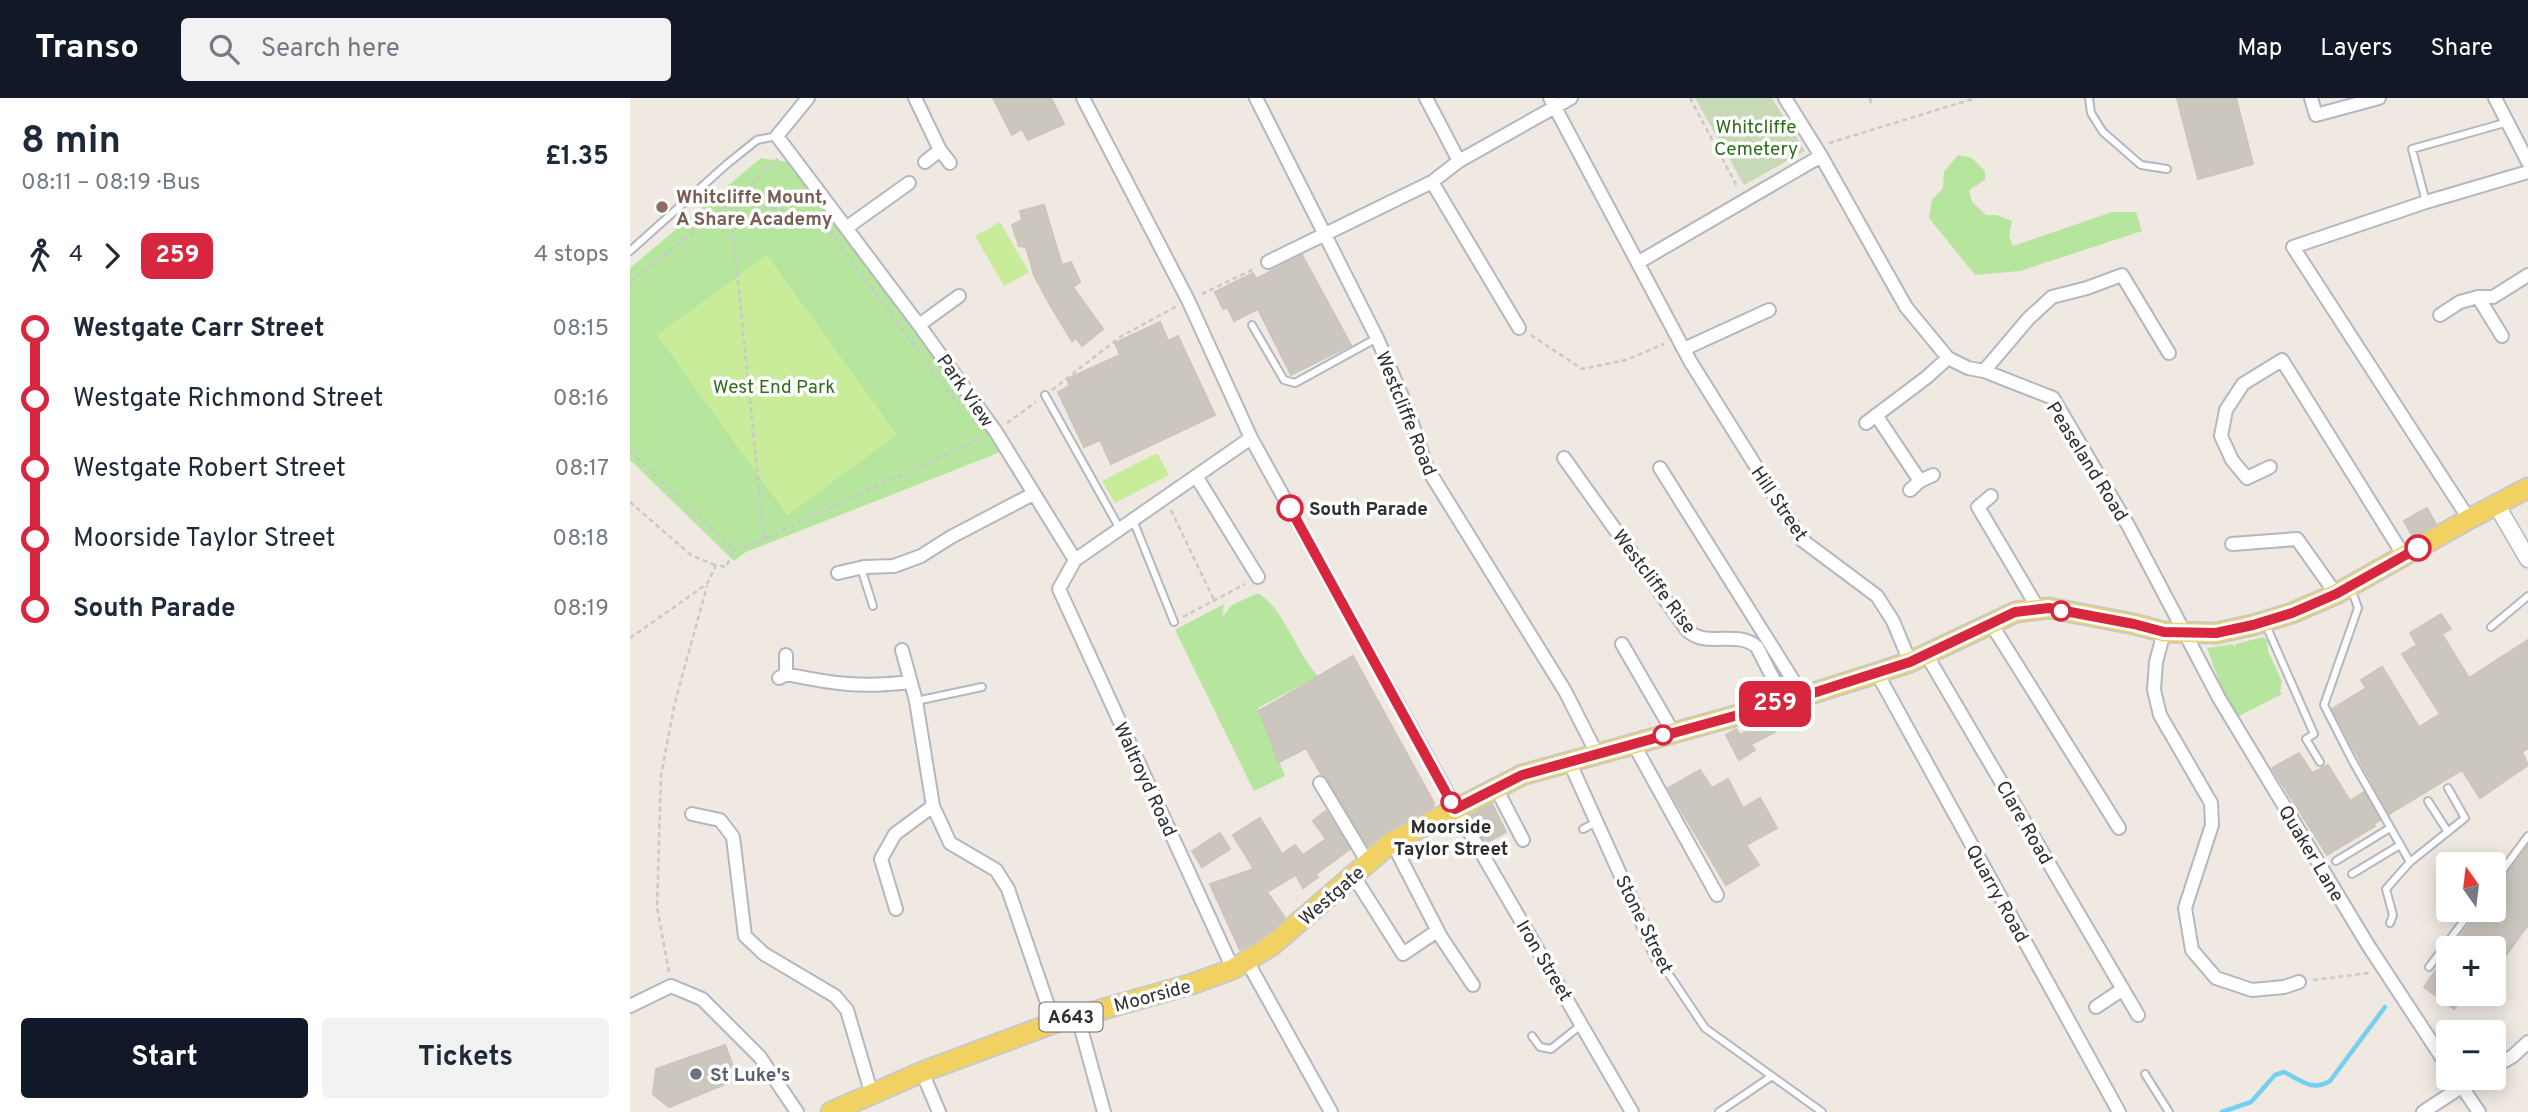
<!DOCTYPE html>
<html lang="en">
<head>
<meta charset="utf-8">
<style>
	body { margin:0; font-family:Overpass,sans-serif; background:#f2f2f3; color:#1f2937; height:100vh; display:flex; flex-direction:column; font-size:26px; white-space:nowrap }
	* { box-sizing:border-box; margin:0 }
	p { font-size:23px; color:#747a83 }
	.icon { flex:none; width:38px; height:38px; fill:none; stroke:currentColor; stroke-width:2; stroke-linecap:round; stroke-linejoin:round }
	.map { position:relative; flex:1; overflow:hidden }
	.details { display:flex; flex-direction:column; background:#fff; width:630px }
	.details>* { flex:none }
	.badge { padding:0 14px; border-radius:10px; font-size:24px; line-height:46px }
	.needle { width:46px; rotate:346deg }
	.controls { position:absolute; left:1806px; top:754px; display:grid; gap:14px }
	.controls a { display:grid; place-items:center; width:70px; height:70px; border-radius:7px; background:#fff; box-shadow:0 4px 18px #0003; font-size:35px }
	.map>.badge { position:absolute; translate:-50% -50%; box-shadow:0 0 0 4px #fff }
	.legs { display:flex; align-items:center; gap:10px; height:77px; padding:0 21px; font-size:23px }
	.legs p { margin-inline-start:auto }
	.overview { display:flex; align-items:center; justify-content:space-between; height:119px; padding:0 21px }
	h1 { font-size:38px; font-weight:700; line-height:52px }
	.action { display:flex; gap:14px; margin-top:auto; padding:14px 21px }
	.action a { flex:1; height:80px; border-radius:7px; background:#111827; color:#fff; font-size:28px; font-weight:700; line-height:80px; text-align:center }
	.action a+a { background:#f2f2f3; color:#1f2937 }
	ul { padding:0 21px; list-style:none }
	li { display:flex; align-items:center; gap:24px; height:70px; font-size:26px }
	li i { display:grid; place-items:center; width:10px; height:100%; margin:0 9px; background:currentColor }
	li i::after { content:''; width:18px; height:18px; margin:-9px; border:5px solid; border-radius:50%; background:#fff }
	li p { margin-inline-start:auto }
	li:first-child i { background:linear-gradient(#0000 50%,currentColor 0) }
	li:last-child i { background:linear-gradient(currentColor 50%,#0000 0) }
	header { display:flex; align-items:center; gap:42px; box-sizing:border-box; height:98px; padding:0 35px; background:#111827; color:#fff }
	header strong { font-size:33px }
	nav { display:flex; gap:38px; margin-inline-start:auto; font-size:24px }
	.search { width:490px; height:63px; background:#f2f2f3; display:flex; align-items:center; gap:18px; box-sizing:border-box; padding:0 24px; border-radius:7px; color:#747a83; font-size:26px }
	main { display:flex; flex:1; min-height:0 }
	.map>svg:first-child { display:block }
</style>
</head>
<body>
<header>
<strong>Transo</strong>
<div class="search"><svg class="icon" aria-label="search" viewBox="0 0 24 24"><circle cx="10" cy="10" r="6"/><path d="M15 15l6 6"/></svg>Search here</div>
<nav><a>Map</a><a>Layers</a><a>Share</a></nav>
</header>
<main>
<section class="details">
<div class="overview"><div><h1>8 min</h1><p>08:11 – 08:19 · Bus</p></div><b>£1.35</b></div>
<div class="legs"><svg class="icon" aria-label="walk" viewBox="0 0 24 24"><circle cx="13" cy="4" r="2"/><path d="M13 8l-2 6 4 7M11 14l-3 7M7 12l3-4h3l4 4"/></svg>4<svg class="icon" aria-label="forward" viewBox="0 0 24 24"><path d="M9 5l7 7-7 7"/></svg><b class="badge" style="background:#d7263d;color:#fff">259</b><p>4 stops</p></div>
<ul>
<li><i style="color:#d7263d"></i><b>Westgate Carr Street</b><p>08:15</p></li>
<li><i style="color:#d7263d"></i><span>Westgate Richmond Street</span><p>08:16</p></li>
<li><i style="color:#d7263d"></i><span>Westgate Robert Street</span><p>08:17</p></li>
<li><i style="color:#d7263d"></i><span>Moorside Taylor Street</span><p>08:18</p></li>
<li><i style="color:#d7263d"></i><b>South Parade</b><p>08:19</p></li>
</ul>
<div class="action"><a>Start</a><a>Tickets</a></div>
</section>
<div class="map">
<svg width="1898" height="1014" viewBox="0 0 1898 1014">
	<rect width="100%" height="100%" fill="#efe9e1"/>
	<path fill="#b6e59e" d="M1328 57 1342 60 1355 73V82L1339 92 1342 104 1356 117H1367L1382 123 1379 138 1383 148 1482 114H1506L1512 133 1390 173 1345 177 1299 120 1302 102 1313 90 1314 74Z
		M131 60 158 64 373 353 116 454 104 463 0 362V170Z
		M628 495C656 513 665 554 688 578L628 610 655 678 624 693 545 532 594 506 592 519 602 507Z
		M1633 539 1637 542 1638 553 1652 583 1650 593 1652 596 1607 619 1594 597 1577 550 1603 546 1604 550 1606 546Z"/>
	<path fill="#c8d9b8" d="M1065 0H1142L1175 53 1114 87Z"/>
	<path fill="#c9ec9a" d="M370 124 399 174 374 188 345 138Z
		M137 157 267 337 157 417 27 237Z
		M527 355 539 377 485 405 472 383Z"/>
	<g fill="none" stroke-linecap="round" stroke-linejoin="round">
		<path stroke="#75cff0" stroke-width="4.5" d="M1592 1014 1621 1004 1645 977 1654 974C1671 982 1682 994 1700 983L1755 909"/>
	</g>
	<path fill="#cbc7bf" stroke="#cbc5ba" stroke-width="2" d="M363 0H421L434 26 398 42 392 31 382 37Z
		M1547 0H1606L1623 66 1568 81Z
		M414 107 432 167 441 164 450 184 443 189 473 231 452 248 446 240 442 243 420 207 404 177 396 149 389 148 382 127 392 122 390 113Z
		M672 157 721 247 661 277 628 211 604 223 597 209 593 211 585 194 623 175 626 181Z
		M530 224 538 243 548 238 585 317 481 366 470 342 454 349 428 294 440 288 437 281 490 257 485 245Z
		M1797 410 1806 426 1783 439 1774 423Z
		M1811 516 1821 531 1812 536 1839 580 1898 542V650L1892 654 1898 667 1850 700 1832 672 1759 716 1702 611 1736 590 1731 582 1752 569 1789 629 1810 616 1772 556 1787 547 1780 535Z
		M723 558 804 705 803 709 756 733 738 748 697 681 691 676 676 650 649 664 629 613Z
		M1138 622 1145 634 1121 646 1125 652 1109 662 1096 637 1106 631 1110 637Z
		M1669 655 1682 675 1698 667 1720 703 1734 694 1750 722 1744 726 1745 728 1697 757 1642 670Z
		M1070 672 1082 690 1098 681 1113 710 1130 700 1147 730 1116 747 1129 767 1096 787 1038 690Z
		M862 706 876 734 856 745 840 718Z
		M696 713 720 751 686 776 688 779 673 790 666 777 637 794 655 820 634 838 610 852 580 786 624 771 603 737 630 720 652 756 665 747 673 757 696 741 683 723Z
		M590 735 600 751 572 769 562 753Z
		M1898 748V827L1864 874V850H1822L1850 812H1864V793Z
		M1818 855V896H1835L1824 911 1794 889Z
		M95 947 108 981 39 1009 23 996 26 971Z"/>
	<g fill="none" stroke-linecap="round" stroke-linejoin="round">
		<g stroke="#b4b7c1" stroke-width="10">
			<path id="service" d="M1459 0 1461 15 1473 34 1511 67 1537 71
				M1796 104 1782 51 1878 24
				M0 153 97 66 127 42 147 38
				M622 227 654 282 665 285 747 240
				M415 297 490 431
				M503 422 544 524
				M231 470 243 508
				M1721 490 1728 510 1694 607 1722 662 1780 764 1756 791 1763 817 1760 825
				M1635 525 1684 636 1676 641 1690 664
				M1861 529 1898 498
				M286 603 352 589
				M1798 703 1818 734
				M953 731 967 724
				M1706 763 1760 730
				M1780 764 1835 720 1818 690
				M1722 776 1770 747
				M1864 784 1898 738
				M1028 860 1075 930 1192 1014
				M1799 869 1842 812
				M902 938 910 949 921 951 951 927
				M1515 976 1539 1014
				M1089 1014 1142 978"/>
		</g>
		<g stroke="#b4b7c1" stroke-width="16">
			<path id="minor" d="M178 0 147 38 289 227 366 334 445 462
				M285 0 310 52 320 65
				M453 0 558 202 621 340 826 711 1002 1014
				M626 0 747 240 777 310 797 370 935 593 967 656
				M796 0 829 63
				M920 0 1060 263 1172 442 1247 498 1263 523 1280 564
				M1155 0 1191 58 1276 209 1318 260 1338 270 1354 273 1423 300 1499 429 1589 600 1738 847 1818 969
				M1681 0 1686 17 1749 0
				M1865 0 1898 64
				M295 64 310 52
				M802 84 889 230
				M216 130 279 85
				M638 164 802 84 829 63 941 0
				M1009 164 1191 58
				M1848 199 1872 238
				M1810 217 1830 204 1848 199H1863L1898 177
				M289 227 329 198
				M1054 251 1139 212
				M1354 273 1399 220 1422 199 1457 190 1492 177 1539 255
				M1246 317 1290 383
				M1236 325 1297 279 1318 260
				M934 360 1057 532C1076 551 1107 531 1127 549L1155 604
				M1640 369 1617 380 1602 362 1591 338 1596 312 1613 286 1652 262 1774 458
				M1030 370 1173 598
				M566 378 628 479
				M1280 392 1290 383 1303 377
				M1361 398 1348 409 1409 512
				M1839 421 1663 149 1796 104 1898 74
				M1602 446 1667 441 1706 496
				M208 475 234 469 264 468 291 458 321 439 403 396
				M1360 524 1489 730
				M1534 534 1526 564 1524 592 1530 617 1581 705 1582 727 1555 810 1562 852 1586 880 1622 892 1654 889 1669 884
				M992 546 1043 634
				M272 552 286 603 303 708 320 745 366 772 378 791 424 925
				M1296 556 1508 917
				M156 557V576
				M1247 575 1489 1014
				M149 580 156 576C204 586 231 590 280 584
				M1003 645 1087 797
				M939 663 1028 860
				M690 685 738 765
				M866 690 893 742
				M62 716 90 722 103 739 115 838 134 856 205 898 217 912 242 997
				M762 744 811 839 843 887
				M723 777 773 856 807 833
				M266 811 251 761 265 736 303 708
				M617 863 701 1014
				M603 871 429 491 445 462 621 340
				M0 908 41 888 72 901 130 959 167 1014
				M1466 909 1493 891
				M447 916 474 1014
				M1864 969 1883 958 1898 944
				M292 974 309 1014
				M1826 980 1849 1014
				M1793 1014 1845 980"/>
		</g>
		<g stroke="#b4b7c1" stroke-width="19">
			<path id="tertiary" d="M1866 406 1898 461"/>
		</g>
		<g stroke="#c9c9c9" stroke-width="23">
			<path id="primary" d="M201 1014 292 974 424 925 562 886 603 871 641 848 762 744 892 677 1155 604 1247 575 1280 564 1386 514 1419 510 1504 526 1534 534 1586 535 1623 527 1662 515 1706 496 1839 421 1898 390"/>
		</g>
		<path stroke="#c9c9c9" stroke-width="2.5" stroke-dasharray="5 3.5" stroke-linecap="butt" d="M1060 0 1108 90
			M1240 0 1241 6
			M1199 45 1346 0
			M200 134 332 312
			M0 184 100 105 187 116
			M572 196 626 170
			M901 237 952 271 996 262 1034 246
			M422 292 490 239 547 208
			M377 325 406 304
			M0 353 104 452
			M0 404 61 457 87 468
			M541 412 584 502
			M134 441 100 105 148 61
			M553 519 615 486
			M0 540 77 486 86 467 96 469 104 452 134 441 353 339
			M39 874 27 809 31 677 45 604 77 488
			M1683 882 1739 875"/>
		<use href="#service" stroke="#fff" stroke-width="6"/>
		<use href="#minor" stroke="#fff" stroke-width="12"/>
		<use href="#tertiary" stroke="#fff" stroke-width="16"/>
		<use href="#primary" stroke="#f2d163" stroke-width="19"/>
	</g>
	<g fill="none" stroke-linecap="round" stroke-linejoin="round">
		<g stroke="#fff" stroke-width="16">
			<path id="line-1" d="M660 410 825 711 892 677 1155 604 1280 564 1385 514 1419 510 1504 526 1534 534 1586 535 1623 527 1662 515 1706 496 1788 450"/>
		</g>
		<use href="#line-1" stroke="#d7263d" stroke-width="10"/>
	</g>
	<circle fill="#8d6e63" stroke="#fff" stroke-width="2.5" cx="32" cy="109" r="7"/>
	<g fill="#fff" stroke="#d7263d" stroke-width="3.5">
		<circle cx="660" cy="410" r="12"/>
		<circle cx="1788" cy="450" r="12"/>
		<circle cx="1431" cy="513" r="9"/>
		<circle cx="1033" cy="637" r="9"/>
		<circle cx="821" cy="704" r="9"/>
	</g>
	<circle fill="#6b7280" stroke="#fff" stroke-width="2.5" cx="66" cy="976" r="7"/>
	<g text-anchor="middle" stroke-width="7" stroke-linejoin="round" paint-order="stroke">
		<rect fill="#fff" stroke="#6d6d6d" stroke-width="2" x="409.5" y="904.5" width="63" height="29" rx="5"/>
		<g font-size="18" font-weight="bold" fill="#2e2e2e">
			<text x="441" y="925">A643</text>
		</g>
		<g font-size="19" fill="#2c6e1b" stroke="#fff">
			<text x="1126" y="35">Whitcliffe<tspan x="1126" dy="22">Cemetery</tspan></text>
			<text x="144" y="295">West End Park</text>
		</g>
		<g font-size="19" font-weight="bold" fill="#785e54" stroke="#fff" text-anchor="start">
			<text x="46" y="105">Whitcliffe Mount,<tspan x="46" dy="22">A Share Academy</tspan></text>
		</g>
		<g font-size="19" fill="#2e2e2e" stroke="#fff">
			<text transform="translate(336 292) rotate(55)" y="7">Park View</text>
			<text transform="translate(777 315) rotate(68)" y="7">Westcliffe Road</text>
			<text transform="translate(1458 363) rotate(58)" y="7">Peaseland Road</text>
			<text transform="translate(1150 405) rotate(56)" y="7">Hill Street</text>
			<text transform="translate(1025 483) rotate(53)" y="7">Westcliffe Rise</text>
			<text transform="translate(516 681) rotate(65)" y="7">Waltroyd Road</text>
			<text transform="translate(1395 724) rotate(60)" y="7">Clare Road</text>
			<text transform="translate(1682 755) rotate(59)" y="7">Quaker Lane</text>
			<text transform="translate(1368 795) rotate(61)" y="7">Quarry Road</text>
			<text transform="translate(701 797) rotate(-41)" y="7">Westgate</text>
			<text transform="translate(1015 826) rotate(64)" y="7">Stone Street</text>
			<text transform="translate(915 862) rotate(59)" y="7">Iron Street</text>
			<text transform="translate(522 897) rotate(-15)" y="7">Moorside</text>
		</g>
		<g font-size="19" font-weight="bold" fill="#2e2e2e" stroke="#fff" text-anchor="start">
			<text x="679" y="417">South Parade</text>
			<text x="821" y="735" text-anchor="middle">Moorside<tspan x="821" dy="22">Taylor Street</tspan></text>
		</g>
		<g font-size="19" font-weight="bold" fill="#5b616d" stroke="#fff" text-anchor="start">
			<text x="80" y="983">St Luke's</text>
		</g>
	</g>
</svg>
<div class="controls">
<a><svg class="needle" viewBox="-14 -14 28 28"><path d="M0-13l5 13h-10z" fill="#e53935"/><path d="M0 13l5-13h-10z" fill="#747a83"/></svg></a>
<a>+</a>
<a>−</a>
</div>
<b class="badge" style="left:1145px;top:606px;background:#d7263d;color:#fff">259</b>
</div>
</main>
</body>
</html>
